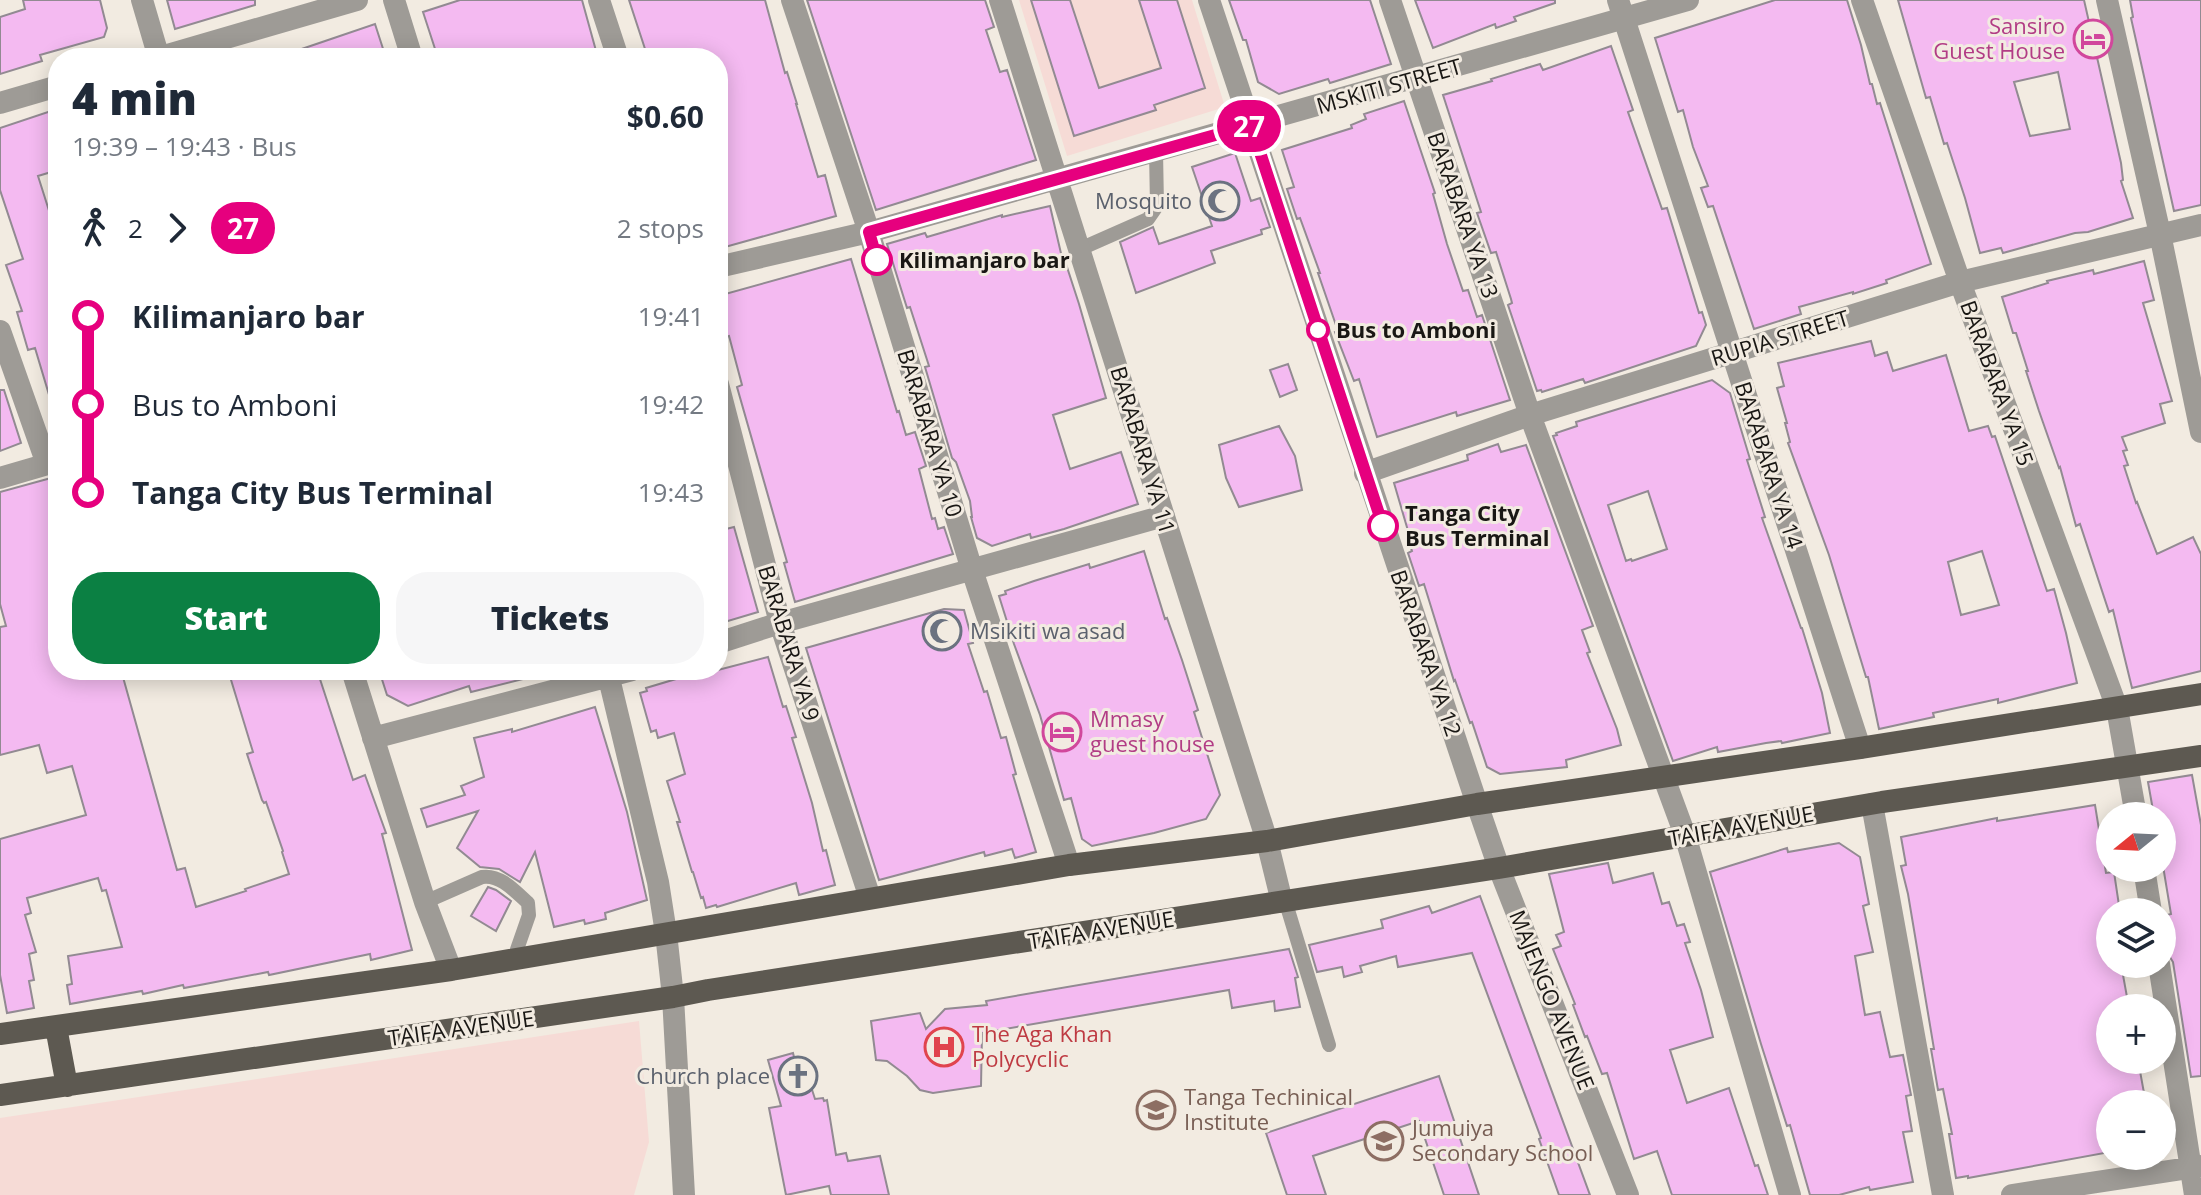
<!DOCTYPE html>
<html lang="en">
<head>
<meta charset="utf-8">
<style>
	body { margin:0; font-family:"Open Sans",sans-serif; background:#f6f6f7; color:#1f2937; height:100vh; display:flex; flex-direction:column; font-size:30px; white-space:nowrap }
	* { box-sizing:border-box; margin:0 }
	p { font-size:26px; color:#747a83 }
	.icon { flex:none; width:44px; height:44px; fill:none; stroke:currentColor; stroke-width:2; stroke-linecap:round; stroke-linejoin:round }
	.map { position:relative; flex:1; overflow:hidden }
	.details { position:absolute; left:48px; top:48px; width:680px; height:632px; display:flex; flex-direction:column; background:#fff; border-radius:32px; box-shadow:0 4px 20px #0003 }
	.details>* { flex:none }
	.badge { padding:0 16px; border-radius:26px; font-size:28px; line-height:52px }
	.needle { width:52px; rotate:252deg }
	.tools { position:absolute; left:2096px; top:802px; display:grid; gap:16px }
	.tools a { display:grid; place-items:center; width:80px; height:80px; border-radius:50%; background:#fff; box-shadow:0 4px 20px #0003; font-size:40px }
	.map>.badge { position:absolute; translate:-50% -50%; box-shadow:0 0 0 4px #fff }
	.legs { display:flex; align-items:center; gap:12px; height:88px; padding:0 24px; font-size:26px }
	.legs p { margin-inline-start:auto }
	.head { display:flex; align-items:center; justify-content:space-between; height:136px; padding:0 24px }
	h1 { font-size:44px; font-weight:800; line-height:60px }
	.cta { display:flex; gap:16px; margin-top:auto; padding:16px 24px }
	.cta a { flex:1; height:92px; border-radius:32px; background:#0b8043; color:#fff; font-size:32px; font-weight:800; line-height:92px; text-align:center }
	.cta a+a { background:#f6f6f7; color:#1f2937 }
	ul { padding:0 24px; list-style:none }
	li { display:flex; align-items:center; gap:28px; height:88px; font-size:30px }
	li i { display:grid; place-items:center; width:12px; height:100%; margin:0 10px; background:currentColor }
	li i::after { content:''; width:20px; height:20px; margin:-10px; border:6px solid; border-radius:50%; background:#fff }
	li p { margin-inline-start:auto }
	li:first-child i { background:linear-gradient(#0000 50%,currentColor 0) }
	li:last-child i { background:linear-gradient(currentColor 50%,#0000 0) }
	.map>svg:first-child { display:block }
</style>
</head>
<body>
<div class="map">
<svg width="2201" height="1195" viewBox="0 0 2201 1195">
	<rect width="100%" height="100%" fill="#f2ebe1"/>
	<path fill="#f6dbd6" d="M1019 0H1192L1225 107 1067 156Z
		M639 1021 649 1142 634 1195H0V1118Z"/>
	<path fill="#f4baf1" stroke="#928a92" stroke-width="2" fill-rule="evenodd" d="M23 0H100L107 28 104 37 40 55 42 61 0 74V17L25 9Z
		M167 0H255V5L175 29Z
		M460 0H582L598 58H438L423 12Z
		M629 0H765L785 73 787 72 797 104H796L818 177 825 175 836 216 718 249V58H648Z
		M807 0H985L994 27 986 30 1000 72 1007 70 1036 160 876 210Z
		M1031 0H1070L1099 88 1161 68 1139 0H1177L1205 88 1154 105 1156 110 1074 136Z
		M1229 0H1370L1391 64 1330 83 1328 79 1279 94 1258 82 1246 40H1243Z
		M1415 0H1555V3L1514 17 1516 21 1496 28 1495 24 1433 48Z
		M1775 0H1847L1861 45 1870 84H1872L1877 104 1880 103 1931 264 1886 280 1887 283 1853 294V292L1799 307 1801 314 1754 329 1713 206 1708 207 1701 188 1708 186 1693 147 1683 110 1678 112 1655 38Z
		M1898 0H2084L2121 163 2123 180 2121 181 2133 218 2088 232 2075 233 2003 253 2001 248 1980 253 1965 198 1947 143 1944 144 1930 97 1926 98ZM2058 72 2070 129 2030 136 2014 82Z
		M2130 0H2201V205L2174 211 2131 18 2133 17Z
		M375 24 386 58H288L287 54Z
		M1611 46 1633 110 1628 112 1662 209 1667 208 1699 313 1702 312 1706 325 1696 346 1585 383 1583 379 1542 392 1541 390 1537 391 1508 305 1512 303 1511 299 1496 252 1491 253 1477 213 1481 212 1443 95 1492 81 1491 79 1540 64 1543 70Z
		M1404 101 1435 193 1433 194 1447 244 1463 291 1468 290 1477 317 1482 315 1510 400 1457 416 1456 412 1377 437 1359 379 1354 381 1335 332 1338 331 1318 273H1320L1300 218 1297 219 1287 189 1294 187 1282 150 1352 128 1351 125 1366 119 1364 114Z
		M54 110 58 123V170L38 176 58 239V407L53 408 35 348 28 350 17 312 22 311 6 265 23 259 0 190V128Z
		M1235 153 1251 201 1260 198 1270 227 1261 230 1262 234 1211 251 1215 263 1136 293 1120 242 1153 227 1159 244 1212 226 1192 167Z
		M1050 206 1063 262 1065 261 1079 304 1106 398 1053 415 1070 469 1121 452 1138 504 1064 529 1031 538 1030 534 992 546 977 538 971 517H972L970 501 956 462 952 458 925 367 929 366 910 307 907 308 887 244 925 233 927 237 1002 215V217Z
		M851 259 897 412 899 411 906 435 915 432 926 466 919 469 932 519 935 518 938 529 944 527 953 554 795 602 784 563 787 562 737 387 742 385 729 336 725 337 718 311V296Z
		M2144 261 2154 300 2143 303 2172 401 2160 404 2165 423 2122 437 2127 450 2123 451 2128 465 2124 466 2136 503 2137 502 2157 554 2193 537 2201 554V671L2132 688 2113 610 2109 612 2080 524 2076 526 2060 467 2059 468 2039 411 2026 371H2028L2016 333H2013L2002 297 2048 283 2047 281 2093 270 2094 274Z
		M1871 341 1875 356 1887 352 1893 371 1946 355 1969 431 1988 426 1992 437 1995 436 2047 591 2054 589 2066 633 2077 683 1998 703V699L1933 713 1934 717 1879 729 1868 677H1866L1829 555 1788 443 1790 442 1785 423H1787L1777 388 1784 386 1778 363ZM1982 551 1999 605 1961 615 1948 562Z
		M1288 364 1297 390 1280 397 1270 370Z
		M1712 380 1730 393 1750 459 1747 460 1765 517 1762 518 1801 628H1802L1822 693 1830 733 1782 743 1781 741 1766 743 1718 752 1717 747 1673 761 1553 436 1557 435 1556 433 1577 426 1576 422ZM1648 491 1667 549 1632 561 1631 559 1626 561 1608 505Z
		M0 390H4L21 443 0 451Z
		M1279 426 1295 456 1302 490 1239 507 1226 478 1219 445Z
		M1498 444 1501 452 1526 445 1593 626 1582 630 1590 652 1587 653 1617 729 1621 745 1566 760 1567 767 1500 774 1487 767 1472 722 1470 723 1455 680 1454 681 1424 584 1419 586 1408 553 1412 551 1409 542 1411 541 1394 483 1468 460 1467 455Z
		M51 478 58 499V670H121L177 870 185 868 196 907 246 891 245 889 289 874 282 852 283 851 266 802 264 803 262 800 247 754 253 752 228 670H317L353 780 365 775 386 833 382 834 412 950 371 960 370 954 269 975 268 972 184 988 183 985 143 994 142 991 70 1004 67 985 72 984 68 956 122 947 106 890 102 891 98 878 27 898 31 913 25 915 36 952 29 954 34 980 29 981 34 1008 7 1013 0 975V839L86 815 72 766 47 773 39 745 0 755V627L6 626 0 604V492Z
		M734 527 758 612 718 624V531Z
		M1144 551 1165 619 1167 618 1182 660 1198 710 1194 712 1220 795 1206 819 1154 833 1092 846 1082 839 1071 798 1064 800 1040 715 1014 644 999 596 1006 594 1005 591 1034 581 1089 564 1090 568Z
		M944 609 964 610 973 643 968 644 984 692 987 691 1001 738 1006 737 1016 774 1013 775 1036 852 1015 858 1012 849 985 856 984 852 879 880 806 648Z
		M768 657 783 707 786 706 796 737 792 738 812 803 823 851 826 850 835 885 799 895 796 883 717 907 716 905 706 908 703 897 701 898 693 872H692L677 822H680L667 781 685 774 674 733 658 738 656 730 651 732 640 693 647 691 646 688 686 676 684 670H718Z
		M379 670H530L531 677 471 692 469 686 408 706 387 695Z
		M595 707 627 812 647 900 605 913 606 919 585 924 584 920 554 927 535 852 520 882 499 869 480 867 457 848 478 811 427 827 421 809 465 795 461 786 484 777 474 738 512 729V732Z
		M2192 775 2201 825V1076L2191 1077 2173 962 2168 954 2165 941 2171 940 2167 915 2171 914 2162 860V816H2154L2148 782Z
		M2095 805 2106 873 2114 872 2120 912H2110V964H2121L2129 1008H2110V1060H2138L2146 1104H2110V1152L1968 1178V1176L1956 1178 1949 1134H1952L1943 1089 1938 1090 1931 1049H1934L1908 894 1901 866 1906 865 1901 837 1997 818V821Z
		M1839 843 1860 857 1869 904 1863 906 1873 952 1855 956 1865 1015 1880 1012 1890 1057 1903 1055 1911 1095 1906 1096 1912 1131 1903 1132 1913 1182 1870 1190 1869 1187 1839 1195H1810L1790 1125 1787 1126 1761 1044 1710 872 1787 848 1788 852Z
		M1608 863 1613 883 1653 873 1662 904 1669 902 1677 926 1684 924 1690 942 1685 943 1701 990 1713 1037 1670 1050 1687 1103 1729 1088 1755 1166 1758 1165 1768 1195H1672L1657 1151 1634 1159 1607 1073 1602 1074 1587 1036 1585 1037 1573 1005 1575 1004 1553 949 1561 946 1556 935 1564 932 1549 874Z
		M488 887 496 890 511 901 496 931 471 916Z
		M1480 896 1590 1195H1559L1539 1139 1541 1138 1472 953 1398 967 1396 956 1360 966 1362 972 1344 977 1342 967 1317 972 1309 945 1383 928 1381 920 1429 906 1432 913Z
		M1289 949 1298 977 1295 978 1300 1007 1275 1011 1274 1001 1232 1008 1229 990 982 1033 981 1086 933 1093 920 1090 907 1076 887 1061 876 1060 871 1021 920 1013 926 1029 945 1009 987 1005 986 1001Z
		M793 1053 798 1073 806 1071 815 1099 823 1098 824 1101 827 1100 836 1155 846 1153 848 1161 880 1156 889 1195H831L829 1186 786 1195 769 1108 781 1106 768 1060Z
		M1439 1076 1479 1195H1444L1419 1121 1313 1156 1326 1195H1287L1266 1133Z"/>
	<g fill="none" stroke-linecap="round" stroke-linejoin="round">
		<path stroke="#9e9b96" stroke-width="14" d="M1080 249 1148 219 1157 206 1156 151
			M1285 900 1329 1045
			M425 902 482 877C500 874 515 891 528 903L529 915 514 958"/>
		<path stroke="#9e9b96" stroke-width="22" d="M142 0 159 58
			M394 0 412 58
			M599 0 618 58
			M792 0 869 232 972 570 1069 865
			M1000 0 1267 841 1282 902
			M1209 0 1477 804
			M1390 0 1530 415 1685 835 1790 1195
			M1618 0 1860 748
			M1862 0 1960 282 2117 708 2136 816
			M2107 0 2160 234 2201 432
			M157 58 357 0
			M0 103 58 86
			M718 267 869 232 1688 0
			M0 331 47 464
			M718 384 780 623 870 898
			M1365 473 1530 415 1960 282 2201 225
			M0 478 58 461
			M718 643 780 623 1164 516
			M352 670 425 902 451 970
			M607 670 658 882 666 933 673 997 684 1195
			M373 738 632 670
			M1872 804 1943 1195
			M2144 868 2151 912
			M2159 964 2195 1195
			M2012 1195 2201 1166"/>
		<path stroke="#9e9b96" stroke-width="22" d="M1477 804 1499 868 1628 1195"/>
		<path stroke="#5d5951" stroke-width="22" d="M56 1027 67 1086
			M0 1034 451 970 1069 865 1267 841 1477 804 1860 748 2201 694
			M0 1095 673 997 708 990 1499 868 1882 802 2201 756"/>
	</g>
	<g fill="none" stroke-linecap="round" stroke-linejoin="round">
		<g stroke="#fff" stroke-width="18">
			<path id="line-1" d="M877 260 869 232 1251 125 1383 526"/>
		</g>
		<use href="#line-1" stroke="#e6007e" stroke-width="12"/>
	</g>
	<defs>
		<g id="hotel-ring" transform="scale(2)"><circle r="9.5" fill="#f2ebe1" stroke="#d1479c" stroke-width="1.5"/><path d="M-6-4.5h1.5V1H6V5H4.5V3h-9V5H-6ZM-4 0a1.8 1.8 0 1 1 3.6 0ZM.5 0V-2.5h3Q6-2.5 6 0Z" fill="#d1479c"/></g>
		<g id="mosque-ring" transform="scale(2)"><circle r="9.5" fill="#f2ebe1" stroke="#6b7280" stroke-width="1.5"/><path d="M3.5-4.9A6 6 0 1 0 3.5 4.9A5 5 0 1 1 3.5-4.9Z" fill="#6b7280"/></g>
		<g id="hospital-ring" transform="scale(2)"><circle r="9.5" fill="#f2ebe1" stroke="#e0444e" stroke-width="1.5"/><path d="M-5-5h3v3.5h4V-5h3V5h-3V1.5h-4V5h-3Z" fill="#e0444e"/></g>
		<g id="church-ring" transform="scale(2)"><circle r="9.5" fill="#f2ebe1" stroke="#6b7280" stroke-width="1.5"/><path d="M-1.2-6h2.4v3.5h3.3v2.4h-3.3V6h-2.4V-.1h-3.3v-2.4h3.3Z" fill="#6b7280"/></g>
		<g id="university-ring" transform="scale(2)"><circle r="9.5" fill="#f2ebe1" stroke="#8d6e63" stroke-width="1.5"/><path d="M0-5L7-2L0 1L-7-2ZM-4 1L0 2.5L4 1V4Q0 6-4 4Z" fill="#8d6e63"/></g>
		<g id="school-ring" transform="scale(2)"><circle r="9.5" fill="#f2ebe1" stroke="#8d6e63" stroke-width="1.5"/><path d="M0-5L7-2L0 1L-7-2ZM-4 1L0 2.5L4 1V4Q0 6-4 4Z" fill="#8d6e63"/></g>
	</defs>
	<g fill-rule="evenodd">
		<use href="#hotel-ring" x="2093" y="39"/>
		<use href="#mosque-ring" x="1220" y="201"/>
		<use href="#mosque-ring" x="942" y="631"/>
		<use href="#hotel-ring" x="1062" y="732"/>
		<use href="#hospital-ring" x="944" y="1047"/>
		<use href="#church-ring" x="798" y="1076"/>
		<use href="#university-ring" x="1156" y="1110"/>
		<use href="#school-ring" x="1384" y="1141"/>
	</g>
	<g fill="#fff" stroke="#e6007e" stroke-width="4">
		<circle cx="877" cy="260" r="14"/>
		<circle cx="1318" cy="330" r="10"/>
		<circle cx="1383" cy="526" r="14"/>
	</g>
	<g text-anchor="middle" stroke-width="6" stroke-linejoin="round" paint-order="stroke">
		<g font-size="22" fill="#b23c85" stroke="#f2ebe1" text-anchor="end">
			<text x="2065" y="34">Sansiro<tspan x="2065" dy="25">Guest House</tspan></text>
			<text x="1090" y="727" text-anchor="start">Mmasy<tspan x="1090" dy="25">guest house</tspan></text>
		</g>
		<g font-size="22" fill="#191714" stroke="#f2ebe1">
			<text transform="translate(1389 86) rotate(-16)" y="8">MSKITI STREET</text>
			<text transform="translate(1463 215) rotate(71)" y="8">BARABARA YA 13</text>
			<text transform="translate(1780 338) rotate(-17)" y="8">RUPIA STREET</text>
			<text transform="translate(1997 383) rotate(70)" y="8">BARABARA YA 15</text>
			<text transform="translate(930 433) rotate(73)" y="8">BARABARA YA 10</text>
			<text transform="translate(1143 450) rotate(73)" y="8">BARABARA YA 11</text>
			<text transform="translate(1769 465) rotate(72)" y="8">BARABARA YA 14</text>
			<text transform="translate(789 643) rotate(73)" y="8">BARABARA YA 9</text>
			<text transform="translate(1426 653) rotate(71)" y="8">BARABARA YA 12</text>
			<text transform="translate(1741 826) rotate(-10)" y="8">TAIFA AVENUE</text>
			<text transform="translate(1101 930) rotate(-9)" y="8">TAIFA AVENUE</text>
			<text transform="translate(1552 1000) rotate(68)" y="8">MAJENGO AVENUE</text>
			<text transform="translate(461 1028) rotate(-8)" y="8">TAIFA AVENUE</text>
		</g>
		<g font-size="22" fill="#5b616d" stroke="#f2ebe1" text-anchor="end">
			<text x="1192" y="209">Mosquito</text>
			<text x="970" y="639" text-anchor="start">Msikiti wa asad</text>
			<text x="770" y="1084">Church place</text>
		</g>
		<g font-size="22" font-weight="bold" fill="#191714" stroke="#f2ebe1" text-anchor="start">
			<text x="899" y="268">Kilimanjaro bar</text>
			<text x="1336" y="338">Bus to Amboni</text>
			<text x="1405" y="521">Tanga City<tspan x="1405" dy="25">Bus Terminal</tspan></text>
		</g>
		<g font-size="22" fill="#be3a42" stroke="#f2ebe1" text-anchor="start">
			<text x="972" y="1042">The Aga Khan<tspan x="972" dy="25">Polycyclic</tspan></text>
		</g>
		<g font-size="22" fill="#785e54" stroke="#f2ebe1" text-anchor="start">
			<text x="1184" y="1105">Tanga Techinical<tspan x="1184" dy="25">Institute</tspan></text>
			<text x="1412" y="1136">Jumuiya<tspan x="1412" dy="25">Secondary School</tspan></text>
		</g>
	</g>
</svg>
<div class="tools">
<a><svg class="needle" viewBox="-14 -14 28 28"><path d="M0-13l5 13h-10z" fill="#e53935"/><path d="M0 13l5-13h-10z" fill="#747a83"/></svg></a>
<a><svg class="icon" aria-label="layers" viewBox="0 0 24 24"><path d="M12 4l9 5-9 5-9-5zM3 14l9 5 9-5"/></svg></a>
<a>+</a>
<a>−</a>
</div>
<b class="badge" style="left:1249px;top:126px;background:#e6007e;color:#fff">27</b>
<section class="details">
<div class="head"><div><h1>4 min</h1><p>19:39 – 19:43 · Bus</p></div><b>$0.60</b></div>
<div class="legs"><svg class="icon" aria-label="walk" viewBox="0 0 24 24"><circle cx="13" cy="4" r="2"/><path d="M13 8l-2 6 4 7M11 14l-3 7M7 12l3-4h3l4 4"/></svg>2<svg class="icon" aria-label="forward" viewBox="0 0 24 24"><path d="M9 5l7 7-7 7"/></svg><b class="badge" style="background:#e6007e;color:#fff">27</b><p>2 stops</p></div>
<ul>
<li><i style="color:#e6007e"></i><b>Kilimanjaro bar</b><p>19:41</p></li>
<li><i style="color:#e6007e"></i><span>Bus to Amboni</span><p>19:42</p></li>
<li><i style="color:#e6007e"></i><b>Tanga City Bus Terminal</b><p>19:43</p></li>
</ul>
<div class="cta"><a>Start</a><a>Tickets</a></div>
</section>
</div>
</body>
</html>
